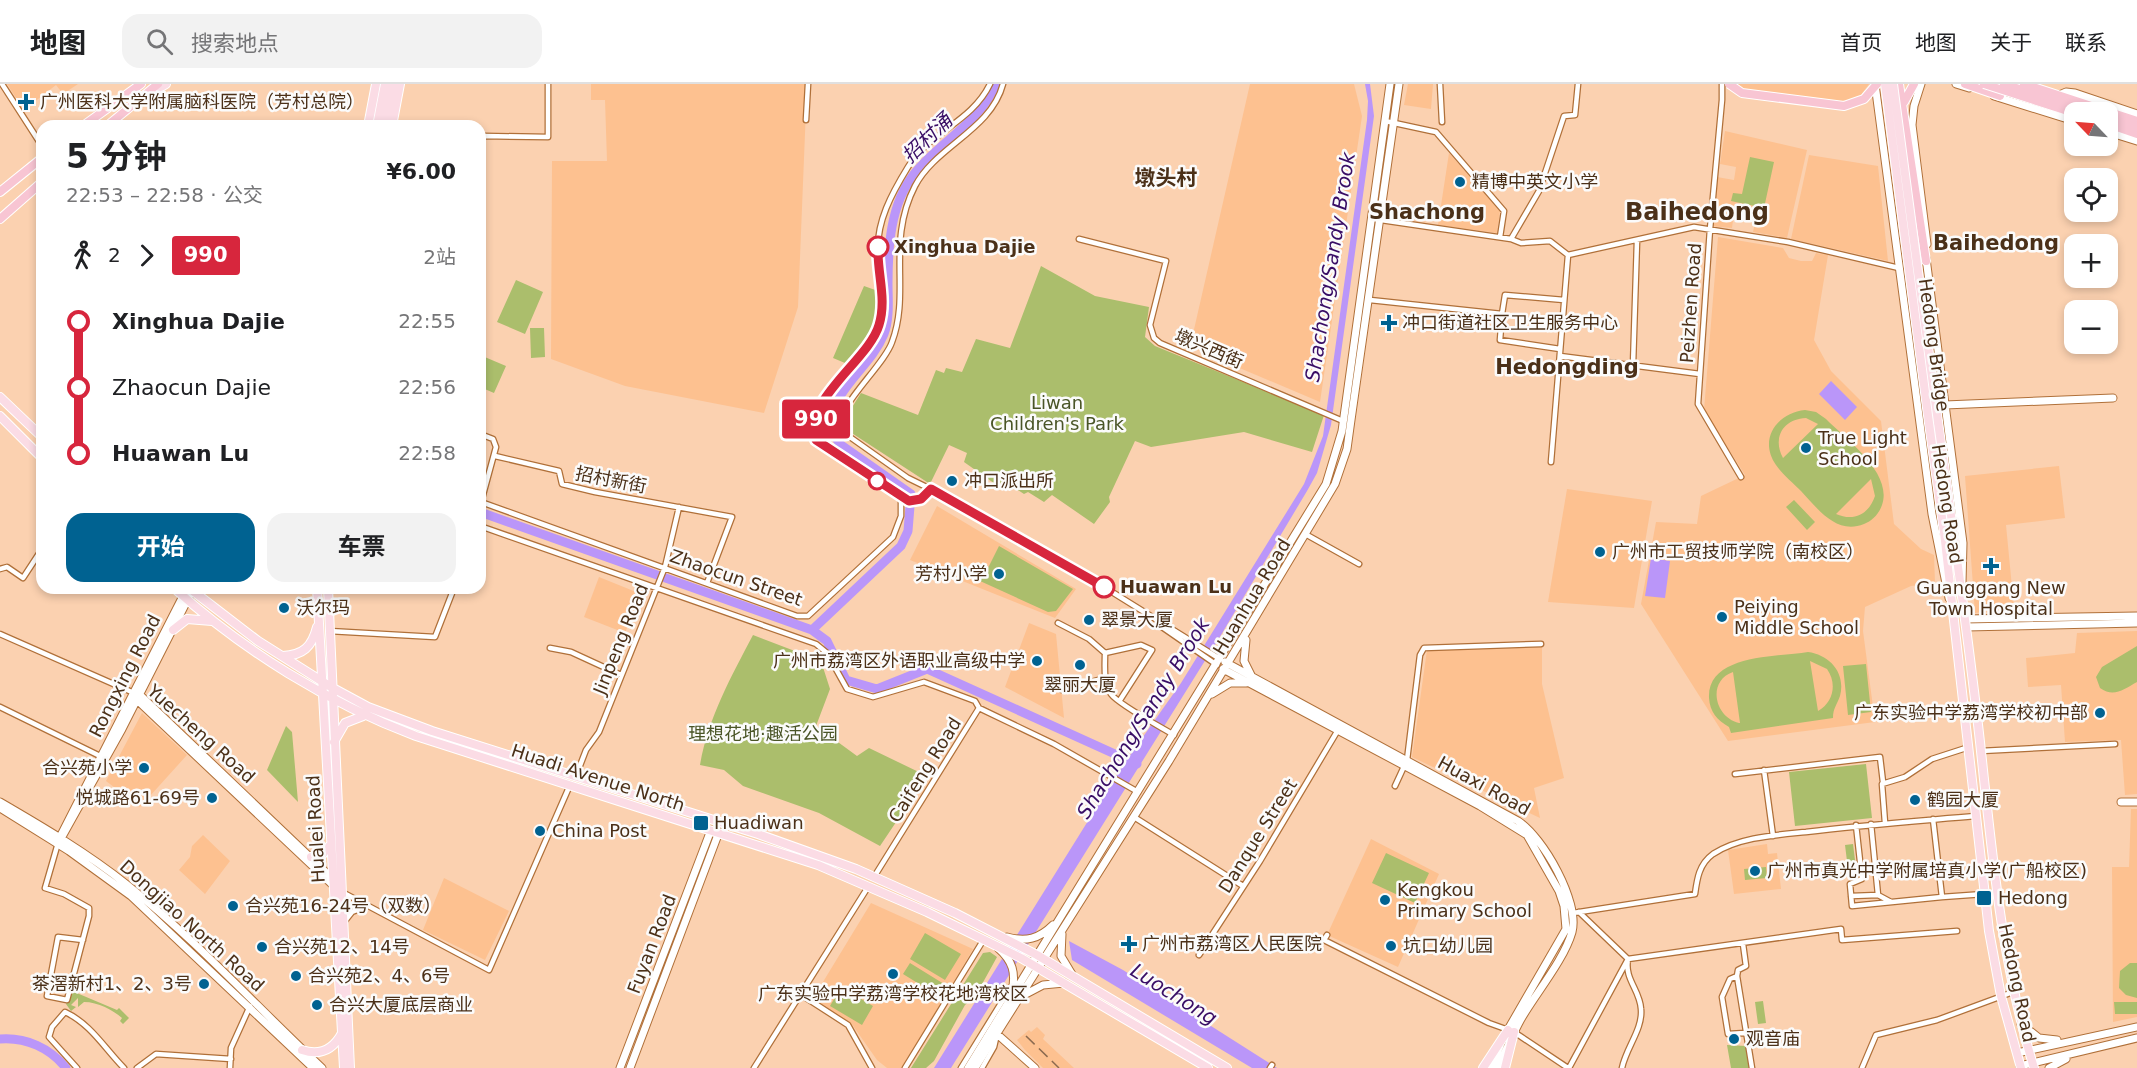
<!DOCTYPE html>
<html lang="zh">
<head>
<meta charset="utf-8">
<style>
	body { margin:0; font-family:"DejaVu Sans","Noto Sans SC",sans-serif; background:#f2f2f2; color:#202124; height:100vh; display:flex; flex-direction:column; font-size:22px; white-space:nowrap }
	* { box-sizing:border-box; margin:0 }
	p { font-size:20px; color:#757577 }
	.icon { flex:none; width:33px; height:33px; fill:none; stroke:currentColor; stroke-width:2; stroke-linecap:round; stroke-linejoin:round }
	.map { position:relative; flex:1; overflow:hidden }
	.panel { position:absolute; left:36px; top:36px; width:450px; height:474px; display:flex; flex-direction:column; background:#fff; border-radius:18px; box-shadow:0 3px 9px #0003 }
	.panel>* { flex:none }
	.badge { padding:0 12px; border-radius:4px; font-size:21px; line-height:39px }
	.needle { width:39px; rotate:295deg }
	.buttons { position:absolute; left:2064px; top:18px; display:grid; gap:12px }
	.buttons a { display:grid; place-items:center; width:54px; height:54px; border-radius:12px; background:#fff; box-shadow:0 3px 9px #0003; font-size:30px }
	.map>.badge { position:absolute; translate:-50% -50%; box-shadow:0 0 0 3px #fff }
	.legs { display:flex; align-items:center; gap:9px; height:66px; padding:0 30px; font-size:20px }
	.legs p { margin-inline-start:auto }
	.overview { display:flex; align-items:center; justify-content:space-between; height:102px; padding:0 30px }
	h1 { font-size:33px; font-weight:700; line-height:45px }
	.button { display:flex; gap:12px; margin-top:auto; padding:12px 30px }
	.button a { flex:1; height:69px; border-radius:18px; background:#006291; color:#fff; font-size:24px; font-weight:700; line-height:69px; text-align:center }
	.button a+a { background:#f2f2f2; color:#202124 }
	ul { padding:0 30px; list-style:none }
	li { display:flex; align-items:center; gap:21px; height:66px; font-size:22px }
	li i { display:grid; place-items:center; width:9px; height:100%; margin:0 8px; background:currentColor }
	li i::after { content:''; width:15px; height:15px; margin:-8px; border:4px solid; border-radius:50%; background:#fff }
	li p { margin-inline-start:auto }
	li:first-child i { background:linear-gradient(#0000 50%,currentColor 0) }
	li:last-child i { background:linear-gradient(currentColor 50%,#0000 0) }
	header { display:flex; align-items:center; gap:36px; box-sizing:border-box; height:84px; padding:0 30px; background:#fff; border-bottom:2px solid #e0e0e0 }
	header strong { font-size:28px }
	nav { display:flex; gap:33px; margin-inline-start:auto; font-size:21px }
	.search { width:420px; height:54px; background:#f2f2f2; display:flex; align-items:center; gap:15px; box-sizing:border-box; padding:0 21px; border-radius:18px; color:#757577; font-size:22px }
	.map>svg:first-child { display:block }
</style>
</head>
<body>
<header>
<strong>地图</strong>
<div class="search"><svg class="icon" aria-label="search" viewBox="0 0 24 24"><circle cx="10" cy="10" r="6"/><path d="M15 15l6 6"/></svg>搜索地点</div>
<nav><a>首页</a><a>地图</a><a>关于</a><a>联系</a></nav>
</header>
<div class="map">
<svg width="2137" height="984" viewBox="0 0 2137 984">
	<rect width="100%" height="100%" fill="#fbd1b0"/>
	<path fill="#fdc190" d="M7 0H78L63 10 56 1 24 26Z
		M591 0H807L798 223 764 329 625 302 551 275 552 77H607L605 16H591Z
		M1250 0H1354L1362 32 1320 318 1190 263Z
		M1408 0H1433L1431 25 1404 21Z
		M1732 0H1869L1858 15 1849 19 1744 6Z
		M1725 47 1807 66 1787 154 1753 148 1758 124 1735 121 1732 144 1711 142 1717 93 1734 96 1736 83 1720 80Z
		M1449 69 1500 127 1497 149 1438 141Z
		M1809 71 1878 82 1888 177 1791 155Z
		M1718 153 1783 164 1789 174 1801 177H1812L1816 169 1828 171 1814 256 1831 287 1881 337 1894 440 1921 465 1934 471 1935 499 1911 502 1865 523 1863 547 1875 638 1728 657 1641 520 1656 438 1697 440 1701 412 1745 391 1704 326Z
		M2059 382 2065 434 2006 441 2014 524 1975 529 1965 392Z
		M1567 405 1652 417 1634 524 1548 518Z
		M937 422 1076 505 1055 534 910 476Z
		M599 493 641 510 625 549 584 533Z
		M1029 539 1056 550 1064 634 1005 603Z
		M2137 547V710L2125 711 2121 656 2065 658 2061 601 2028 603 2026 574 2075 569 2077 549Z
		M1542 563V600L1564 694 1534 704 1540 734 1412 673 1427 566Z
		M142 629 187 671 140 723 106 697Z
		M2131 725H2137V933L2113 938 2112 783H2129Z
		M203 751 230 777 205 810 179 786 190 773 192 762Z
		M1371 755 1439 790 1398 883 1327 851Z
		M1767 760 1768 770 1777 769 1781 805 1734 810 1728 766Z
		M444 794 509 827 485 876 423 846Z
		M871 819 973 865 903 984H887L877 976 851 939 812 916Z
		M1037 943 1045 951 1043 955 1074 984H1043L1025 966 1017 956 1029 946 1031 948Z"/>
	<path fill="#abbe6c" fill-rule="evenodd" d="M1750 73 1774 78 1764 124 1731 117 1733 109 1742 110Z
		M1041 182 1095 212 1149 223 1145 253 1155 262 1324 331 1312 368 1244 348 1151 363 1135 357 1109 413 1110 418 1094 440 1052 411 1044 418 1028 408 1024 410 1003 396 998 402 964 378 967 369 949 361 930 400 844 344V336L861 309 918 331 936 286 944 289 946 284 962 288 976 255 1010 264Z
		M516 196 543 208 525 250 497 238Z
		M864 202 878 207C874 247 872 249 845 279L833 274Z
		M530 244H544L545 273 531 274Z
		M480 271 506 282 494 309 480 303Z
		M1805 326 1816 328 1826 335C1847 356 1893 389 1882 421 1879 430 1872 437 1864 440 1836 451 1818 425 1801 407 1793 399 1782 390 1776 381 1758 355 1777 329 1805 326ZM1806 334 1818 340 1783 374C1772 354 1783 335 1806 334ZM1871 395 1875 412C1869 430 1854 438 1836 430Z
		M1794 416 1815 438 1807 446 1786 423Z
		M999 462 1073 505 1056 527 1048 528 958 487 987 486Z
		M753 551 821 577 830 605 816 642 857 672 869 664 927 692 880 762 819 729 743 702 724 686 700 681C708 634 731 593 753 551Z
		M2137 562V598C2124 605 2114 614 2100 604L2096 593 2102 583Z
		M1808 568C1830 571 1846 589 1840 612 1837 621 1833 624 1833 634L1731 649 1729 643C1717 636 1710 628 1709 614 1707 570 1777 573 1808 568ZM1810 577 1827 585C1837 599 1834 618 1818 627ZM1733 588 1740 639H1739C1714 633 1707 597 1733 588Z
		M1866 580 1871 628 1848 631 1843 582Z
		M286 642 292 648 298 718 267 686Z
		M1866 680 1872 734 1795 742 1789 688Z
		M1853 760 1856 784 1848 785 1845 761Z
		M1386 769 1429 789 1415 819 1372 799Z
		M1766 783 1767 794 1745 796 1744 785Z
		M925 849 961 870 945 896 910 875Z
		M990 868 997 873 976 911 965 921 934 977 926 984H911L983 869Z
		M910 879 944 900 937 911 903 890Z
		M2130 879H2137V914L2126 911 2119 904 2120 887Z
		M841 903 873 922 862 941 830 922Z
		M72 907 117 926 119 924 129 934 123 940 120 937 122 934C113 926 98 918 84 918L78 923V914L71 921 76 923 71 927 66 920Z
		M1763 917 1766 939 1758 940 1755 918Z
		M2114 918H2137V930H2115Z
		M1727 961 1746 962 1750 984H1731Z"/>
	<path fill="#ba96f9" d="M1365 0H1370L1374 32 1331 341 1317 389 1307 407 1221 551 951 984H934L1121 684 1181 599 1304 400 1323 352 1367 36 1368 17Z
		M1831 297 1857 323 1845 336 1819 310Z
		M1651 474 1670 477 1665 514 1645 512Z
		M1069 857 1123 886 1277 984H1252L1072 876Z"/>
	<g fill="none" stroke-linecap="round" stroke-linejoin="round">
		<path stroke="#ba96f9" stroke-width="9" d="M480 428 812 546 827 557 846 596 877 605 927 585 1137 680
			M812 546 901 462 908 447 911 410 841 361 828 343C836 301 870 284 884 250 890 234 888 216 888 200 888 163 890 121 914 90 940 57 979 40 996 0
			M0 955C26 953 50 964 66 984"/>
		<g stroke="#b07039" stroke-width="7">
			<path id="street" d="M2 0 42 62
				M1003 0C991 46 936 62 915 102 886 158 911 208 892 258 884 282 834 324 840 346L908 394 951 415 1104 503 1220 575
				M1440 0 1442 38
				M1722 0V16L1710 145 1698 320 1741 393
				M806 36 808 0
				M1385 37 1436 48 1504 127 1500 153
				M480 58 484 52 548 53V0
				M1381 136 1511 155 1521 159 1550 157 1568 171 1694 143 1788 158 1899 184
				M1079 155 1166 177 1150 241 1154 254 1160 259 1343 337
				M1511 155 1539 107 1564 32 1575 31 1578 0
				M1370 216 1502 230 1505 211 1564 216
				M1502 230 1500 256 1560 265
				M1560 272 1700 290
				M1633 281 1637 157
				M480 350 493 355 496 363 480 422
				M495 372 559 387 562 400 595 408 732 433 707 499
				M1551 378 1568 171
				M931 405 921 415 909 417 820 359 813 344C819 325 828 307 841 292 855 277 873 261 879 241 886 217 879 193 878 169 876 138 892 109 908 83 928 49 972 38 990 0
				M481 418 797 532H808L893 453 901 432V412
				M480 442 816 560 827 569 847 605 873 613 924 598 975 617 979 624
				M1307 451 1359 480
				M0 485 7 483 23 494 42 465
				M1058 539 1089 555 1105 569
				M1162 543 1217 581
				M329 547 435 553 454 504
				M0 550 134 609
				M550 564 571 568 621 591
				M1062 606 1105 594
				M1120 616 1152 566 1141 561 1105 569C1105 582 1103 599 1111 610 1119 621 1161 643 1174 651
				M0 623 100 672
				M1981 667 2115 660
				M1764 686 1773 752
				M1735 690 1880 673 1883 698
				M576 692 586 666 599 648 665 483 679 423
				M1395 702 1407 676 1420 571 1424 564 1541 560
				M1134 733 1243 802
				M1933 735 1942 813 1984 810
				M1885 739 1882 700 1905 693 1932 675 1966 664
				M1871 740 1878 811
				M1856 741 1862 795 1850 800 1852 822 1942 813
				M58 759 45 804 64 810 89 824V832L67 916 47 912 58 853 83 856
				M874 793 979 624 1054 660 1138 708
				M342 808 489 886 570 701
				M1851 812 1878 811 1891 818
				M1573 829 1695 810C1697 795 1699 780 1713 770 1739 753 1776 751 1806 748 1862 741 1918 737 1975 732
				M344 838 352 828 365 823
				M1327 851 1324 856 1489 939 1514 948 1568 984
				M1743 860 1746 882 1738 886 1737 892 1752 984
				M1199 871 1260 777 1338 646
				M1737 892 1730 895 1722 913 1728 950 1745 949
				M800 910 848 941 872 984
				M77 984 49 953 52 943 65 928C91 940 105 965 124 984
				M137 984 156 970 231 975
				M230 984 231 964 250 922
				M754 984 868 803
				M905 984 984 855
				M961 984 1011 903
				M982 984 994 963 997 950
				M1270 984 1272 981
				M1569 984 1628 875 1579 828
				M1622 984C1626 964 1643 945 1641 925 1640 906 1624 895 1628 875L1841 845 1842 856 1957 847
				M1862 984 1876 951 1937 936 2013 908"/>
		</g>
		<g stroke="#b07039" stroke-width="9">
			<path id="secondary" d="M1875 0 1932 430 1949 514
				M1921 0 1914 22 1912 41 1927 160
				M1956 0 1969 4
				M1994 12 2074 37
				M2057 12 2066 8 2075 9 2137 30
				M2108 48 2137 57
				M1926 174 1963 459 1962 499
				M1945 321 2113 314
				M1966 535 2137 532
				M1966 543 2137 539
				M1246 556 1244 577 1251 591
				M1225 578 1518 737C1543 753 1580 818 1572 848 1564 876 1536 909 1521 935 1512 951 1506 968 1497 984
				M1223 585 1480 722 1527 751 1559 807 1564 822 1566 845 1506 949
				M134 609 140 611 335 797
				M134 609 137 616 337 805
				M1212 610 1230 599H1246
				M0 718C43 743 87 769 126 800 196 856 257 923 322 984
				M2121 718H2137
				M0 724 69 767 131 812 313 984
				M58 757 183 512 191 506
				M59 758 122 645 190 511
				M1062 850 1061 872 1073 892
				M1007 853C1026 858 1039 855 1053 841
				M998 864C1013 877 1016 889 1012 908
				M1024 911 1043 901 1064 899
				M2021 940 2039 954 2057 956
				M997 950 1035 984
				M2017 969 2137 943
				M2020 982 2137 954
				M620 984 711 746
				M630 984 719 748
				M968 984 1326 400 1342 347 1390 0
				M975 984 1169 677 1335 400 1347 365 1351 336 1399 0
				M1490 984 1500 962
				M2049 984 2066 975"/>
		</g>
		<g stroke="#fff" stroke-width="10">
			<path id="primary" d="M151 9 166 0
				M368 42 376 0
				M377 42 385 0
				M385 42 392 0
				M392 42 400 0
				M0 313 42 353
				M0 332 42 374
				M1938 338C1953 444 1968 551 1980 658 1992 768 2001 877 2034 984
				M1929 339 1944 448 1989 847 2001 912 2021 984
				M174 504C244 567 328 619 416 652L818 781 927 828 1021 874 1208 984
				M189 504 258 557 331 603 368 623 432 647 758 750 856 785 955 829 1037 871 1227 984
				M317 504 344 984
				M328 504 350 984
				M173 546 187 535 212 537
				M283 572C303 571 312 563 317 543
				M334 658 345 639 363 632
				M311 773 322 771 331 760
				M302 966C320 972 333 966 342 949
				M1483 984 1508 946
				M1505 984 1514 948"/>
		</g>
		<g stroke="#fff" stroke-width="10">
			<path id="highway" d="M1899 0 1926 177
				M1965 0 2000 12
				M1904 18 1914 0
				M83 42 141 0
				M107 42 158 0
				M0 108 42 74
				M0 135 42 98"/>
		</g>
		<use href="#street" stroke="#fff" stroke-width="4.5"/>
		<use href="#secondary" stroke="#fff" stroke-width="7"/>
		<use href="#primary" stroke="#fbdce5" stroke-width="8"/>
		<use href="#highway" stroke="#f8c5d3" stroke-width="8"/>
		<path stroke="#8c6b50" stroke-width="1.5" stroke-dasharray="12 6" stroke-linecap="butt" d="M1026 952 1059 984"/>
		<g stroke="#fff" stroke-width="10" stroke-linecap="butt">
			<path id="primary-bridge" d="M1885 0 1929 339
				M1893 0 1938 338"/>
		</g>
		<g stroke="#fff" stroke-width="10" stroke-linecap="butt">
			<path id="highway-bridge" d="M1729 0 1742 9 1844 22 1864 15 1877 0
				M1984 0 2074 29
				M2004 0 2090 28
				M2024 0 2137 37
				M2108 34 2137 43
				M2108 40 2137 50"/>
		</g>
		<use href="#primary-bridge" stroke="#fbdce5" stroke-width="8"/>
		<use href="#highway-bridge" stroke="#f8c5d3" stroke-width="8"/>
	</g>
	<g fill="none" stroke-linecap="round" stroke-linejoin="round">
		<g stroke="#fff" stroke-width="14">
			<path id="line-1" d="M878 163C877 189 887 215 879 241 869 276 801 317 816 356L909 417 921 415 931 405 1104 503"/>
		</g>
		<use href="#line-1" stroke="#d7263d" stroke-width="9"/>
	</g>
	<g fill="#006291" stroke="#fbfbfb" stroke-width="2">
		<path d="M23 9h6v6h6v6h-6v6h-6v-6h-6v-6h6z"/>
		<circle cx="1460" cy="98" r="6"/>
		<path d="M1386 230h6v6h6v6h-6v6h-6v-6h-6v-6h6z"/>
		<circle cx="1806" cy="364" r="6"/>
		<circle cx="952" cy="397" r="6"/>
		<circle cx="1600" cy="468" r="6"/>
		<path d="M1988 473h6v6h6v6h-6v6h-6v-6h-6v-6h6z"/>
		<circle cx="999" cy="490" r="6"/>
		<circle cx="284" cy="524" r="6"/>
		<circle cx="1722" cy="533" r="6"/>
		<circle cx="1089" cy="536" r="6"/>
		<circle cx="1037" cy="577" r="6"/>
		<circle cx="1080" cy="581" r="6"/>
		<circle cx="2100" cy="629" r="6"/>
		<circle cx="144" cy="684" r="6"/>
		<circle cx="212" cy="714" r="6"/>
		<circle cx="1915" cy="716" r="6"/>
		<rect x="693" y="731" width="16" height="16" rx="3"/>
		<circle cx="540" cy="747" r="6"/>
		<circle cx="1755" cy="787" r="6"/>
		<rect x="1976" y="806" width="16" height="16" rx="3"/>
		<circle cx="1385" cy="816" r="6"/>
		<circle cx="233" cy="822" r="6"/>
		<path d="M1126 851h6v6h6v6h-6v6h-6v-6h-6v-6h6z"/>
		<circle cx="1391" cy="862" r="6"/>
		<circle cx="262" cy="863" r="6"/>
		<circle cx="893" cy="890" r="6"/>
		<circle cx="296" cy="892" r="6"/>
		<circle cx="204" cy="900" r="6"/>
		<circle cx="317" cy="921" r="6"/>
		<circle cx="1734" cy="955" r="6"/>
	</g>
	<g fill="#fff" stroke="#d7263d" stroke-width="3">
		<circle cx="878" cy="163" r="10"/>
		<circle cx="877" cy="397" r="8"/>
		<circle cx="1104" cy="503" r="10"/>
	</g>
	<g text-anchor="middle" stroke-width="5" stroke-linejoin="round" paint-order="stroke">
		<g font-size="18" fill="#4b3018" stroke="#fbfbfb" text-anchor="start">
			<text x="40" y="24">广州医科大学附属脑科医院（芳村总院）</text>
			<text x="1472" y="104">精博中英文小学</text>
			<text x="1402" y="245">冲口街道社区卫生服务中心</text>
			<text x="1818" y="360">True Light<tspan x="1818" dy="21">School</tspan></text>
			<text x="964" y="403">冲口派出所</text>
			<text x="1612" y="474">广州市工贸技师学院（南校区）</text>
			<text x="987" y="496" text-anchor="end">芳村小学</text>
			<text x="1991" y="510" text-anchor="middle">Guanggang New<tspan x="1991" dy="21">Town Hospital</tspan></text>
			<text x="1734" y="529">Peiying<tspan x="1734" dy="21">Middle School</tspan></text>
			<text x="296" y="530">沃尔玛</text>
			<text x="1101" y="542">翠景大厦</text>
			<text x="1025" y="583" text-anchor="end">广州市荔湾区外语职业高级中学</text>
			<text x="1080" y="607" text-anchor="middle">翠丽大厦</text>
			<text x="2088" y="635" text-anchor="end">广东实验中学荔湾学校初中部</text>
			<text x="132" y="690" text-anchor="end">合兴苑小学</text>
			<text x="200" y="720" text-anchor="end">悦城路61-69号</text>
			<text x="1927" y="722">鹤园大厦</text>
			<text x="714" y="745">Huadiwan</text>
			<text x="552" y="753">China Post</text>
			<text x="1767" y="793">广州市真光中学附属培真小学(广船校区)</text>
			<text x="1397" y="812">Kengkou<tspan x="1397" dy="21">Primary School</tspan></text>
			<text x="1998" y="820">Hedong</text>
			<text x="245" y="828">合兴苑16-24号（双数）</text>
			<text x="1142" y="866">广州市荔湾区人民医院</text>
			<text x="1403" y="868">坑口幼儿园</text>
			<text x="274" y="869">合兴苑12、14号</text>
			<text x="308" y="898">合兴苑2、4、6号</text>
			<text x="192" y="906" text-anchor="end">茶滘新村1、2、3号</text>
			<text x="893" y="916" text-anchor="middle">广东实验中学荔湾学校花地湾校区</text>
			<text x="329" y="927">合兴大厦底层商业</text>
			<text x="1746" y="961">观音庙</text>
		</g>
		<g font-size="18" font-weight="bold" fill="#4b3018" stroke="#fbfbfb" text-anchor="start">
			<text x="894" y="169">Xinghua Dajie</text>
			<text x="1120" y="509">Huawan Lu</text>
		</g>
		<g font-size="18" fill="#4b3018" stroke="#fbfbfb">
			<text transform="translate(1691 219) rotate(-86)" y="6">Peizhen Road</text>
			<text transform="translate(1934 261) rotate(82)" y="6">Hedong Bridge</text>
			<text transform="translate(1209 265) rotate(23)" y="6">墩兴西街</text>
			<text transform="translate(611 396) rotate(11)" y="6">招村新街</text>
			<text transform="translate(1947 420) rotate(81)" y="6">Hedong Road</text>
			<text transform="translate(736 494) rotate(19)" y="6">Zhaocun Street</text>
			<text transform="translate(1252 513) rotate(-59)" y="6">Huanhua Road</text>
			<text transform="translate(621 555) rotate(-68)" y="6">Jinpeng Road</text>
			<text transform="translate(125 592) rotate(-63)" y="6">Rongxing Road</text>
			<text transform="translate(201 650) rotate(42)" y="6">Yuecheng Road</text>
			<text transform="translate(925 686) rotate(-58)" y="6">Caifeng Road</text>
			<text transform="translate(598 694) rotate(18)" y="6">Huadi Avenue North</text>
			<text transform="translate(1484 702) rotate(29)" y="6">Huaxi Road</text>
			<text transform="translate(316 745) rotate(-93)" y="6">Hualei Road</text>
			<text transform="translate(1258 752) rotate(-58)" y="6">Danque Street</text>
			<text transform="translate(192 842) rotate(42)" y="6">Dongjiao North Road</text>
			<text transform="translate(652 860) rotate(-69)" y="6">Fuyan Road</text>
			<text transform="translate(2017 899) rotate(78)" y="6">Hedong Road</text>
		</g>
		<g font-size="18" fill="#4a5527" stroke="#fbfbfb">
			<text x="1057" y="325">Liwan<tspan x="1057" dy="21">Children's Park</tspan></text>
			<text x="763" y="656">理想花地·趣活公园</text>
		</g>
		<g font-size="20" font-style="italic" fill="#390d65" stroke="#fbfbfb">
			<text transform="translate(927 54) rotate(-44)" y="7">招村涌</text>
			<text transform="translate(1330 183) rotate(-81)" y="7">Shachong/Sandy Brook</text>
			<text transform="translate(1143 634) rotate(-58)" y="7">Shachong/Sandy Brook</text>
			<text transform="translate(1174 910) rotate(32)" y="7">Luochong</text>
		</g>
		<g font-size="21" font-weight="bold" fill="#4b3018" stroke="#fbfbfb">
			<text x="1166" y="101">墩头村</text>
			<text x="1427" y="135">Shachong</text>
			<text x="1996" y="166">Baihedong</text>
			<text x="1567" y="290">Hedongding</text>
		</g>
		<g font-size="24" font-weight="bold" fill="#4b3018" stroke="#fbfbfb">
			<text x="1697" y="136">Baihedong</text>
		</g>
	</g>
</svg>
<div class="buttons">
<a><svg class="needle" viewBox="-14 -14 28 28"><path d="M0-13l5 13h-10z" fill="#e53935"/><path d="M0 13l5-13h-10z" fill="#757577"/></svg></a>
<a><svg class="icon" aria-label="locate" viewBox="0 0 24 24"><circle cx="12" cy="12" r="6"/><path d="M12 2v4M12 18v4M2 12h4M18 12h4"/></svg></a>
<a>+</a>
<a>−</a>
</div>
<b class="badge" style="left:816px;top:335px;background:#d7263d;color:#fff">990</b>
<section class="panel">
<div class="overview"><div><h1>5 分钟</h1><p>22:53 – 22:58 · 公交</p></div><b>¥6.00</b></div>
<div class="legs"><svg class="icon" aria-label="walk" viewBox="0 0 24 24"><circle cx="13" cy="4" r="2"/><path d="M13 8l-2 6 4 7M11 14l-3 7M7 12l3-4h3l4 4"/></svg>2<svg class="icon" aria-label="forward" viewBox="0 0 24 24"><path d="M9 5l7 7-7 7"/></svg><b class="badge" style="background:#d7263d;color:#fff">990</b><p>2站</p></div>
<ul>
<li><i style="color:#d7263d"></i><b>Xinghua Dajie</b><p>22:55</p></li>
<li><i style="color:#d7263d"></i><span>Zhaocun Dajie</span><p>22:56</p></li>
<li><i style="color:#d7263d"></i><b>Huawan Lu</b><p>22:58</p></li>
</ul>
<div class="button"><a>开始</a><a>车票</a></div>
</section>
</div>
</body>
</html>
